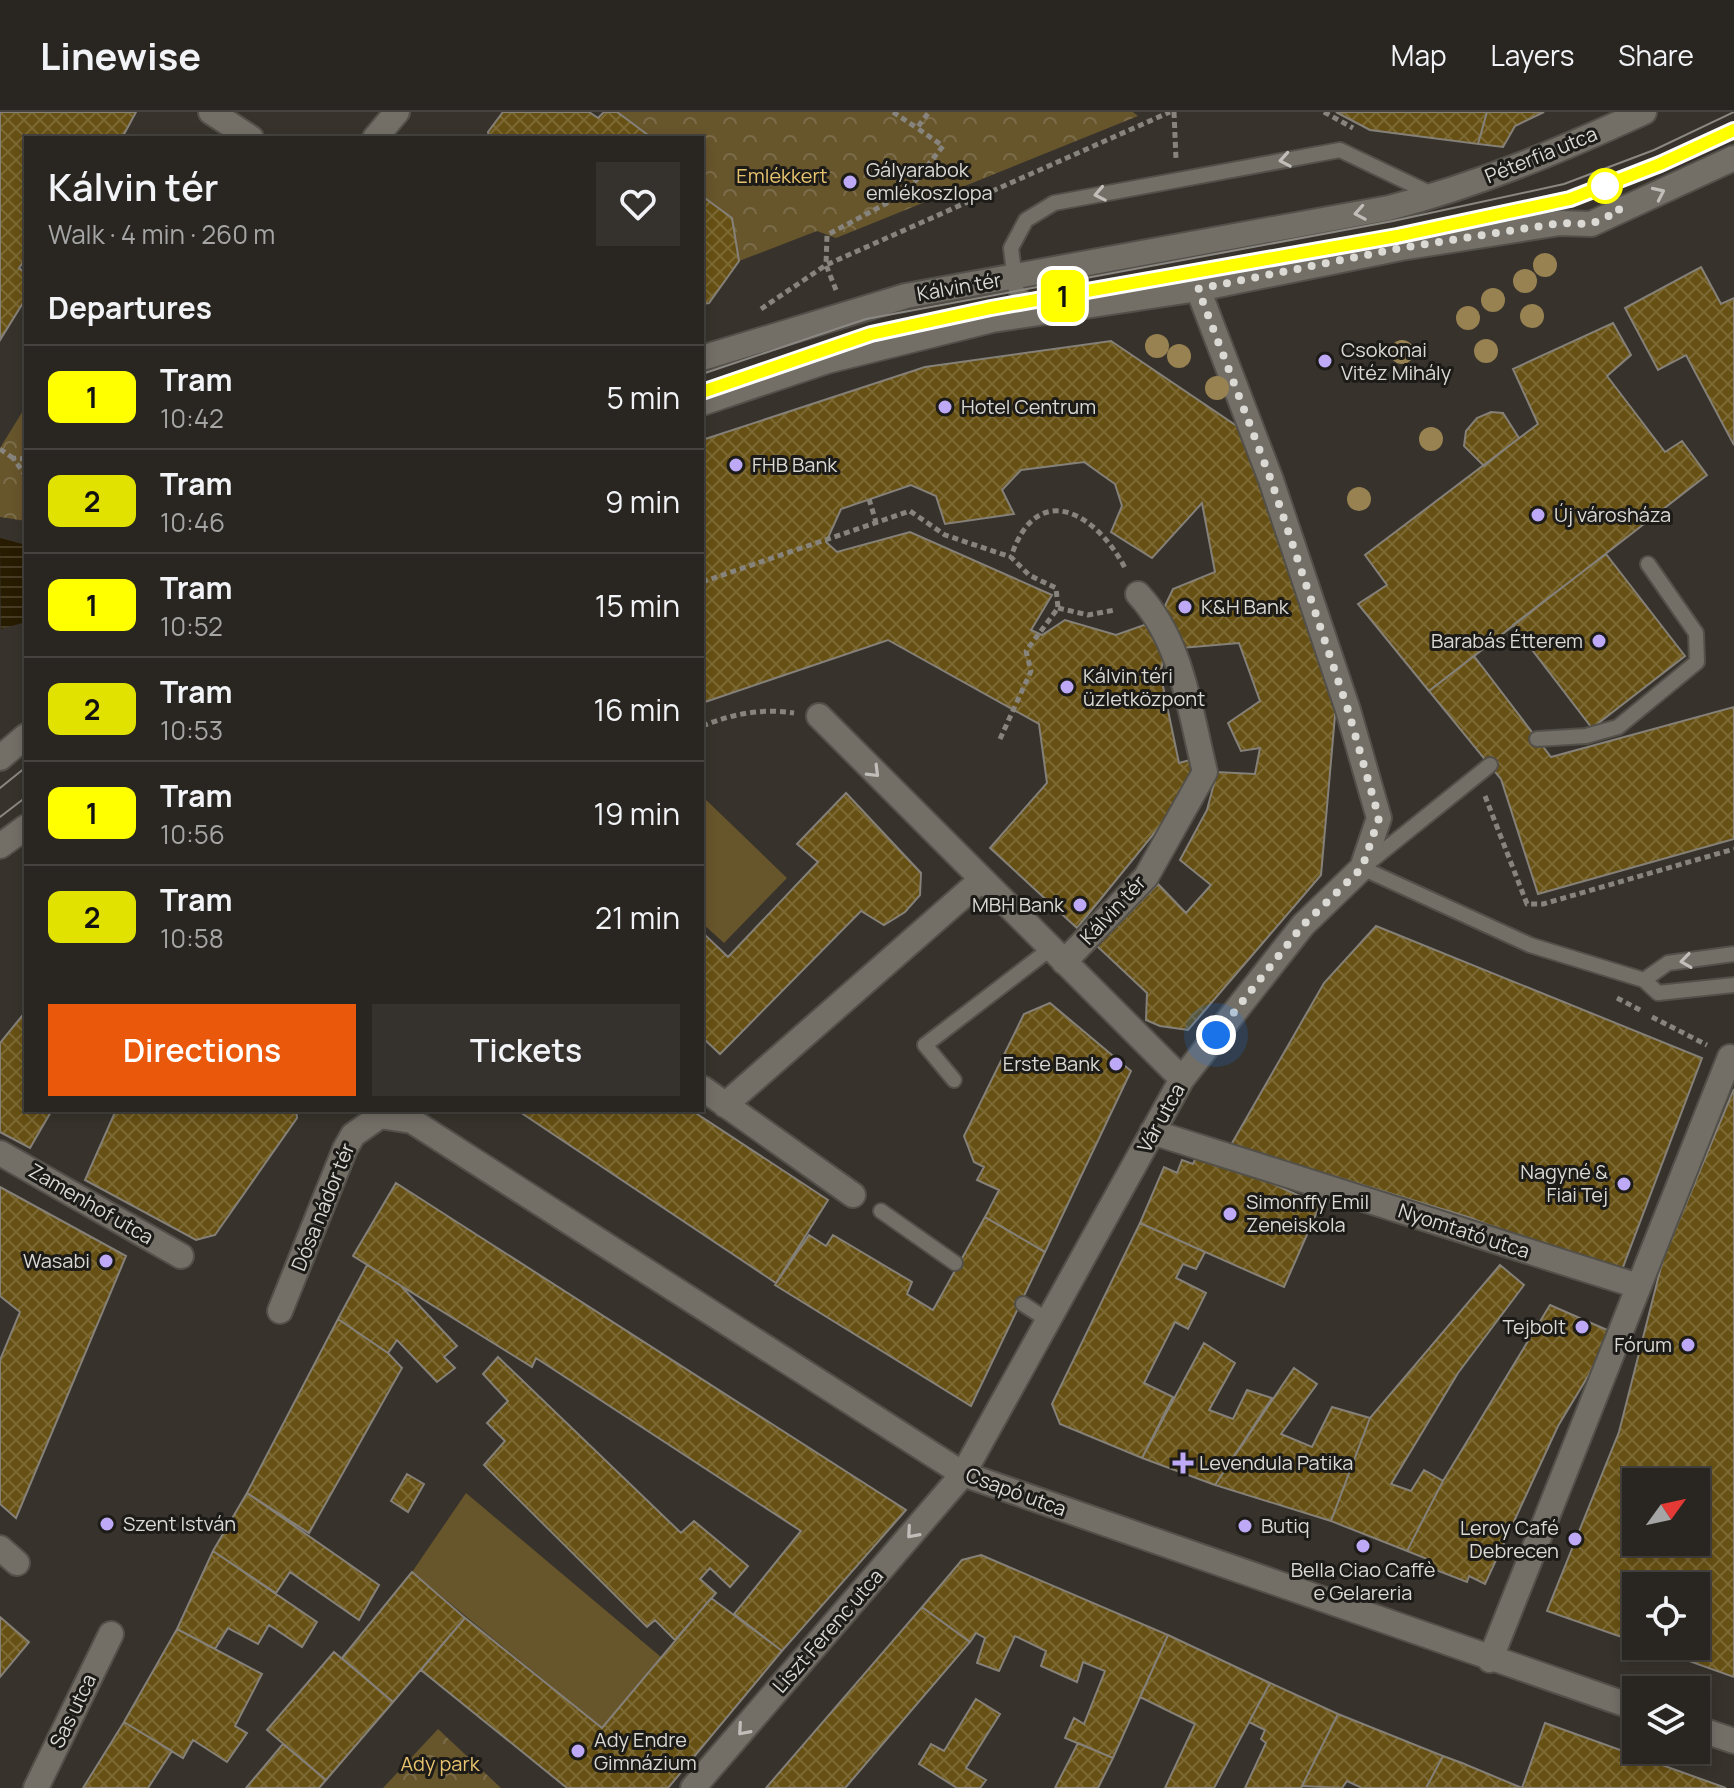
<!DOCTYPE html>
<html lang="en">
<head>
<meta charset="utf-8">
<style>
	body { margin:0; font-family:Manrope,sans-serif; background:#35322e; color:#f1f3f6; height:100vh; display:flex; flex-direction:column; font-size:30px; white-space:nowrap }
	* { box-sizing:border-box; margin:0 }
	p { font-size:26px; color:#a5a5a5 }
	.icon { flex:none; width:44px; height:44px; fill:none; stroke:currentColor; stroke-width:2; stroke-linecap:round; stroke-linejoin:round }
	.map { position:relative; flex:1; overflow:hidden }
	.drawer { position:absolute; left:24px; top:24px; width:680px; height:976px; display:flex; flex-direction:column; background:#292621; border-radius:0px; box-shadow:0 4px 12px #0003,0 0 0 2px #45433f }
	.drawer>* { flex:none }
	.badge { padding:0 16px; border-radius:12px; font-size:28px; line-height:52px }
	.needle { width:52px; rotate:57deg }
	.buttons { position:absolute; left:1622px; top:1356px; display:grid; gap:16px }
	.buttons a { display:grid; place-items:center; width:88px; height:88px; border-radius:0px; background:#292621; box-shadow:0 4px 12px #0003,0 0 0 2px #45433f; font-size:40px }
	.you { position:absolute; width:40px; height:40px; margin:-20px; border:6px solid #fff; border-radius:50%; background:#1a73e8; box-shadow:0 0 0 12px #1a73e833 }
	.map>.badge { position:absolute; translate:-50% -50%; box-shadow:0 0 0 4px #fff }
	h2 { padding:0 24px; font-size:30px; line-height:72px }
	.round { display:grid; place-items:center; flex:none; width:84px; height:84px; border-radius:0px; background:#35322e }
	.headline { display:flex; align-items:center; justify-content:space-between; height:136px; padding:0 24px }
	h1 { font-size:38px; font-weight:600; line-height:60px }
	.button { display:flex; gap:16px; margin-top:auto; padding:16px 24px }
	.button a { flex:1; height:92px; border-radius:0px; background:#ea580c; color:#fff; font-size:32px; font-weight:600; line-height:92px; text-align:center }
	.button a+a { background:#35322e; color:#f1f3f6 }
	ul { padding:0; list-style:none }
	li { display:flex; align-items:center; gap:24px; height:104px; padding:0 24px; border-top:2px solid #45433f }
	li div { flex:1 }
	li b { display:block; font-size:30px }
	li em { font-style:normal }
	li .badge { min-width:88px; font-weight:700; text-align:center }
	header { display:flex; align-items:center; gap:48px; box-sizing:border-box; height:112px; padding:0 40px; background:#292621; border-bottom:2px solid #45433f }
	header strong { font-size:38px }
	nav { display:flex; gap:44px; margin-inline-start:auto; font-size:28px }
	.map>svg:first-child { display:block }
</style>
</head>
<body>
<header>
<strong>Linewise</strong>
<nav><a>Map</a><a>Layers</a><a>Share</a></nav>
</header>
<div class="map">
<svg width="1734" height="1676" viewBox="0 0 1734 1676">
	<defs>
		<pattern id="park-crowns" width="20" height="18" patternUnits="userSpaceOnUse" patternTransform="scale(2)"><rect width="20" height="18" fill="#67552c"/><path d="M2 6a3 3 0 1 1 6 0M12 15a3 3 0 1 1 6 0" fill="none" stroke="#7c6d4a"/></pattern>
		<pattern id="water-rules" width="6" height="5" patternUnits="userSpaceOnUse" patternTransform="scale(2)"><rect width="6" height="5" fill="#271b00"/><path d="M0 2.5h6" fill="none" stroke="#463c24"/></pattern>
		<pattern id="building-cross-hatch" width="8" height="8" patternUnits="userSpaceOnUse" patternTransform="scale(2)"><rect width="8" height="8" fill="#675013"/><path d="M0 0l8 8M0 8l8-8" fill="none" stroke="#7c6934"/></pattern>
	</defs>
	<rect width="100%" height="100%" fill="#37332c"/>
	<path fill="url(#park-crowns)" d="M617 0H1133L1138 4 836 126 817 119 739 149 732 106 702 84V26H652Z
		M26 294V409L0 405V336Z
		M438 1617 501 1676H383Z"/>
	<path fill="#67552c" d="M702 684 787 766 724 831 702 811Z
		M466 1381 661 1545 602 1616 412 1460Z"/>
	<path fill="url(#water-rules)" d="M0 426 26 433V510L1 517Z"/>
	<path fill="url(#building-cross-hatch)" stroke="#858179" stroke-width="2" fill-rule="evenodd" d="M0 0H136L122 26H26V146L19 156 26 162V186L0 228Z
		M503 0H589L598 6 604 0H617L652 26H489L488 20Z
		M1336 0H1487L1478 32 1370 18Z
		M1487 0H1544L1515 14 1503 35 1478 32Z
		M702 84 732 106 739 149 709 191 702 192Z
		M1701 155 1721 192 1734 186V333L1686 243 1658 258 1625 196Z
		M1613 211 1631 243 1607 264 1665 340 1682 329 1707 363 1429 579 1358 492 1387 473 1365 443 1538 312 1513 257Z
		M1111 229 1247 321 1336 592 1321 763 1188 918 1160 914 1146 908 1147 881 1097 834 1158 772 1186 801 1211 773 1180 748 1207 698 1217 660 1255 662 1260 636 1241 639 1228 611 1260 589 1239 531 1181 536 1163 498 1173 477 1215 460 1202 391 1152 446 1111 420 1122 394 1115 372 1084 350 1021 358 1002 378 1014 402 945 412 936 384 911 373 841 397 826 430 837 440 910 420 1052 483 1031 518 1042 523 1065 508 1116 523 1144 513 1161 521 1167 539 1160 560 1179 651 1190 648 1196 670 1077 816 990 736 1047 671 1039 612 888 528 702 591V328L925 255Z
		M1491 300 1503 301 1519 326 1484 354 1464 334 1466 319 1477 306Z
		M1606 442 1685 544 1592 616 1513 513Z
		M1474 544 1551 645 1734 595V727L1538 782 1501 667 1429 579Z
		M846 681 921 761 920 783 905 800 884 813 861 799 720 942 702 925V820L728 845 818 750 797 732Z
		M1376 814 1702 946 1620 1163 1468 1105 1231 1033 1324 871Z
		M1050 891 1131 959 1045 1140 985 1105 999 1078 977 1068 984 1055 974 1050 964 1024 1024 902Z
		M26 899V998H52L30 1036 0 1020V931Z
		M1734 977V1565L1647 1534H1696V1474H1636V1530L1547 1499 1619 1320 1663 1147ZM1636 1370H1696V1430H1636Z
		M116 998H296L297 1006 215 1123 196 1128 85 1068Z
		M517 998H691L828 1088 776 1171Z
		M1199 1039 1320 1093 1284 1175 1140 1111 1164 1055 1177 1061 1182 1048 1193 1052Z
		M396 1071 906 1398 782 1539 734 1502 801 1419 536 1246 532 1255 353 1144Z
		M0 1075 126 1144 16 1406 0 1392V1248L20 1200 0 1184Z
		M985 1105 1045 1140 971 1294 775 1173 809 1123 826 1134 833 1123 912 1170 907 1182 933 1198Z
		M1140 1111 1205 1140 1196 1157 1183 1152 1176 1166 1206 1181 1188 1217 1175 1210 1144 1271 1173 1285 1142 1346 1060 1312 1052 1292Z
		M367 1153 400 1173 457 1234 444 1245 455 1256 437 1270 397 1228 388 1241 338 1207Z
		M1500 1153 1524 1173 1458 1261 1391 1372 1411 1379 1424 1358 1443 1369 1407 1439 1331 1409 1370 1306Z
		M1550 1193 1614 1221 1558 1314 1485 1472 1469 1464 1467 1470 1428 1455 1430 1448 1407 1439 1443 1369Z
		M338 1207 388 1241 402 1256 309 1421 247 1381Z
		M1204 1231 1235 1251 1209 1298 1233 1307 1247 1278 1272 1286 1215 1373 1142 1346Z
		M498 1245 681 1421 694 1409 748 1454 730 1475 710 1456 700 1467 716 1481 675 1528 655 1508 647 1515 484 1353 505 1329 487 1311 508 1289 483 1262Z
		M1294 1256 1317 1272 1281 1322 1312 1335 1332 1295 1370 1306 1331 1409 1215 1373Z
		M407 1362 424 1372 408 1400 391 1389Z
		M247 1381 379 1473 359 1508 290 1460 276 1481 213 1439Z
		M213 1439 317 1510 302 1535 269 1513 258 1532 228 1516 215 1537 177 1517Z
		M981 1443 1168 1523 1113 1646 1065 1626 1074 1606 1084 1612 1105 1559 1083 1550 1077 1570 1041 1554 1046 1539 1015 1524 999 1559 977 1551 985 1526 976 1521 970 1530 922 1495 962 1448Z
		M412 1460 465 1506 393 1590 342 1546Z
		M711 1486 782 1539 668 1676H567L421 1558 465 1506 602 1616Z
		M922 1495 970 1530 845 1676H766Z
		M0 1505 29 1530 0 1565Z
		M177 1517 262 1562 235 1614 247 1621 227 1650 193 1628 183 1646 124 1610Z
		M1168 1523 1270 1571 1214 1676H1165L1195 1612 1140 1585Z
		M334 1540 393 1590 326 1668 267 1618Z
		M1270 1571 1338 1602 1301 1676H1245L1266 1631 1261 1627 1265 1618 1249 1610Z
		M976 1587 1000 1602 966 1656 986 1668 980 1676H957L919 1652 931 1632 944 1639Z
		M1338 1602 1443 1644 1426 1676H1362L1347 1669 1342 1676 1302 1674Z
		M124 1610 172 1639 148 1676H83Z
		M1545 1611 1726 1676H1522Z
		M1078 1631 1113 1646 1098 1676H1055Z
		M283 1632 326 1668 319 1676H246Z
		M1443 1644 1462 1651 1522 1676H1426Z"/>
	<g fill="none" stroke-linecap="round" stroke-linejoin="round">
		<g stroke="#53504a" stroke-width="18">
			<path id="lane" d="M1044 196 1027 190 1016 178 1011 136 1026 108 1054 91 1340 38 1436 84
				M1537 627 1586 624 1618 615 1697 550 1696 521 1648 452
				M1490 653 1362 756 1530 833 1644 868 1658 881 1734 873
				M1644 868 1668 851 1734 842
				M954 968 925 933 1050 837
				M881 1099 955 1151
				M1023 1192 1049 1209"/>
		</g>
		<g stroke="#53504a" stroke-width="28">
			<path id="street" d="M211 0 251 26
				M375 26 397 0
				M702 246 906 184 1389 96C1478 73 1561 38 1644 0
				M702 291 827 249 992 208 1198 177 1401 136 1560 111 1591 112 1734 46
				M819 604 1182 967
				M0 646 26 624
				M0 734 26 715
				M1064 850 1146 765 1205 660C1190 599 1182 529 1138 482
				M702 976 853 1083
				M725 993 980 769
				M373 998 380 1004 412 1009 963 1362 1636 1596
				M1152 1020 1638 1174
				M0 1041 181 1144
				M280 1199 345 1037 353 1023 380 1004
				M0 1436 17 1451
				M1490 1548 1730 945
				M1696 1616 1734 1629
				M36 1676 111 1522
				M693 1676 963 1362 1182 967 1303 813 1362 756 1379 706 1348 598 1271 368 1198 177"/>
		</g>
		<path stroke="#87847e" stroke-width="5" stroke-dasharray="6 4" stroke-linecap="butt" d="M893 0 917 16
			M1174 0 1176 47
			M1324 0 1353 16
			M836 178 826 153 827 123 906 81 943 34 917 16 929 0
			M761 197 826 153 1170 0
			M0 337 13 346
			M26 347 13 346 26 364
			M869 387 876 410
			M702 470 910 399 945 423 1011 445
			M1058 496 1088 503 1115 498
			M702 614C733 602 761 596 794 601
			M1000 627 1031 559 1026 539 1058 496 1056 476 1029 463 1011 445C1037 365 1098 402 1126 458
			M1485 684 1527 792H1543L1734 737
			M1617 886 1640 898
			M1652 905 1707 933"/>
		<use href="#lane" stroke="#736f67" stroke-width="14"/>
		<use href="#street" stroke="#736f67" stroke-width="24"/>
		<path stroke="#8b8882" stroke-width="2" d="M702 262 866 207 1393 109 1564 72 1654 38 1734 0
			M702 280 871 222 991 196 1397 124 1570 87 1660 52 1734 18
			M0 676 26 655
			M0 705 26 685"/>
	</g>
	<g fill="#988251">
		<circle cx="1545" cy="153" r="12"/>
		<circle cx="1525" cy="169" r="12"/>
		<circle cx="1493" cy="188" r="12"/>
		<circle cx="1532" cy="204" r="12"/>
		<circle cx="1468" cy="206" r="12"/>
		<circle cx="1157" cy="234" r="12"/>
		<circle cx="1486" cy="239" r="12"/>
		<circle cx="1402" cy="240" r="12"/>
		<circle cx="1179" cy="244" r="12"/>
		<circle cx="1217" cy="276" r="12"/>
		<circle cx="1431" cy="327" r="12"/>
		<circle cx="1359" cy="387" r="12"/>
	</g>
	<defs><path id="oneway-chevron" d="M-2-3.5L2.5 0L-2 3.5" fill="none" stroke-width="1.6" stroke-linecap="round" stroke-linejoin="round" transform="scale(2)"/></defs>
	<g stroke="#c1beb9">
		<use href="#oneway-chevron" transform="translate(1285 48) rotate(170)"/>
		<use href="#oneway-chevron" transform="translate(1659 81) rotate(-25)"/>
		<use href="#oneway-chevron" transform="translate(1100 82) rotate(169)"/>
		<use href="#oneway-chevron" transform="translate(1360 101) rotate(170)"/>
		<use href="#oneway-chevron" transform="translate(874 660) rotate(45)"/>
		<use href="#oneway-chevron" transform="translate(1686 849) rotate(172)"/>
		<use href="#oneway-chevron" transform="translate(912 1421) rotate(131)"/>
		<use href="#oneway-chevron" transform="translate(743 1618) rotate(131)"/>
	</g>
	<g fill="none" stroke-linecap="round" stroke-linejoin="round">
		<g stroke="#fff" stroke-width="18">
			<path id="line" d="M702 280 871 222 991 196 1397 124 1570 87 1660 52 1734 18"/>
		</g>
		<use href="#line" stroke="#ff0" stroke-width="12"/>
		<path stroke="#dbd9d4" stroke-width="8" stroke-dasharray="0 14.4" d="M1216 923 1303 813 1362 756 1379 706 1348 598 1271 368 1198 177 1401 136 1560 111 1591 112 1620 99 1605 74"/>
	</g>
	<g fill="#bda9f5" stroke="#1d1b18" stroke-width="3">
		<circle cx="850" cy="70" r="8"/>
		<circle cx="1325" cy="249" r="8"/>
		<circle cx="945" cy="295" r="8"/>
		<circle cx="736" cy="353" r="8"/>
		<circle cx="1538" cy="403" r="8"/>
		<circle cx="1185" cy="495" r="8"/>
		<circle cx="1599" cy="529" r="8"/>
		<circle cx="1067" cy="575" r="8"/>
		<circle cx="1080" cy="793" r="8"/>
		<circle cx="1116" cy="952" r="8"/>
		<circle cx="1624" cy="1072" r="8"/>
		<circle cx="1230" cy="1102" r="8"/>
		<circle cx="106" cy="1149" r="8"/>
		<circle cx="1582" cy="1215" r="8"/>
		<circle cx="1688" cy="1233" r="8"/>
		<path d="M1179 1339h8v8h8v8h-8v8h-8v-8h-8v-8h8z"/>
		<circle cx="107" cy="1412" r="8"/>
		<circle cx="1245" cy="1414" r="8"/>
		<circle cx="1575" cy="1427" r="8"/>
		<circle cx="1363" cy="1434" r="8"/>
		<circle cx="578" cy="1639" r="8"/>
	</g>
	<circle fill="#fff" stroke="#ff0" stroke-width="4" cx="1605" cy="74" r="16"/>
	<g text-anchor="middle" stroke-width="6" stroke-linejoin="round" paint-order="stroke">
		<g font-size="20" fill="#dbd9d4" stroke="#1d1b18">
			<text transform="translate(1541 43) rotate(-22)" y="7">Péterfia utca</text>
			<text transform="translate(959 175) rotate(-10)" y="7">Kálvin tér</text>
			<text transform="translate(1113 798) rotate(-47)" y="7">Kálvin tér</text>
			<text transform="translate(1161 1006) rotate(-61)" y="7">Vár utca</text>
			<text transform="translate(91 1092) rotate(30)" y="7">Zamenhof utca</text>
			<text transform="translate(323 1095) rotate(-68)" y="7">Dósa nádor tér</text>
			<text transform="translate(1464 1119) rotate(18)" y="7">Nyomtató utca</text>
			<text transform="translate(1016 1380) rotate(20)" y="7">Csapó utca</text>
			<text transform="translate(828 1519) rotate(-49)" y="7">Liszt Ferenc utca</text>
			<text transform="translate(73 1599) rotate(-64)" y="7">Sas utca</text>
		</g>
		<g font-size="20" fill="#dbd9d4" stroke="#1d1b18" text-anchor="start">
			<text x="866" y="65">Gályarabok<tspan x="866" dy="23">emlékoszlopa</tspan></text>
			<text x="1341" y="245">Csokonai<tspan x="1341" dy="23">Vitéz Mihály</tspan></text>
			<text x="961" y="302">Hotel Centrum</text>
			<text x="752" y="360">FHB Bank</text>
			<text x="1554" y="410">Új városháza</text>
			<text x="1201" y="502">K&amp;H Bank</text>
			<text x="1583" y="536" text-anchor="end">Barabás Étterem</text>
			<text x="1083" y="571">Kálvin téri<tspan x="1083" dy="23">üzletközpont</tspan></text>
			<text x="1064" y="800" text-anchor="end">MBH Bank</text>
			<text x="1100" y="959" text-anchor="end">Erste Bank</text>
			<text x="1608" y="1067" text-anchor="end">Nagyné &amp;<tspan x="1608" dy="23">Fiai Tej</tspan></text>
			<text x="1246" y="1097">Simonffy Emil<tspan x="1246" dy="23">Zeneiskola</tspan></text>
			<text x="90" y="1156" text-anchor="end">Wasabi</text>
			<text x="1566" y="1222" text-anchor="end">Tejbolt</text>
			<text x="1672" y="1240" text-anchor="end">Fórum</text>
			<text x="1199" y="1358">Levendula Patika</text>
			<text x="123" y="1419">Szent István</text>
			<text x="1261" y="1421">Butiq</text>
			<text x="1559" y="1423" text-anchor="end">Leroy Café<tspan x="1559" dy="23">Debrecen</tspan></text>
			<text x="1363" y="1465" text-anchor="middle">Bella Ciao Caffè<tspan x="1363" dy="23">e Gelareria</tspan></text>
			<text x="594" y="1635">Ady Endre<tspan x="594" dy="23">Gimnázium</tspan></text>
		</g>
		<g font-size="20" fill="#e8c36f" stroke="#1d1b18">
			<text x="782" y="71">Emlékkert</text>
			<text x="440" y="1659">Ady park</text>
		</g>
	</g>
</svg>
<div class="buttons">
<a><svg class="needle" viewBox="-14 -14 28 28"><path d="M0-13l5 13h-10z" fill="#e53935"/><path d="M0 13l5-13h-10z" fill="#a5a5a5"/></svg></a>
<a><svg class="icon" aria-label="locate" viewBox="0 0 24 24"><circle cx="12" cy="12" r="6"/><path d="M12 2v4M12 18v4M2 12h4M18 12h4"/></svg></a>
<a><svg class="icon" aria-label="layers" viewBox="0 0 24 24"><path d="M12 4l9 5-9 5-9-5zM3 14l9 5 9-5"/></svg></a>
</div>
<div class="you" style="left:1216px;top:923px"></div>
<b class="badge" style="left:1063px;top:184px;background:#ff0;color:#111">1</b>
<section class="drawer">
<div class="headline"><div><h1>Kálvin tér</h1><p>Walk · 4 min · 260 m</p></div><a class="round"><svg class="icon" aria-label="heart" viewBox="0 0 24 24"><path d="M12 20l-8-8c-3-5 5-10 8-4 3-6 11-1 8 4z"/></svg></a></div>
<h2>Departures</h2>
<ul>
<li><span class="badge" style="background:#ff0;color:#111">1</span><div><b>Tram</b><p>10:42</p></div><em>5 min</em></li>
<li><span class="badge" style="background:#e2e200;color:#111">2</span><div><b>Tram</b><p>10:46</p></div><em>9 min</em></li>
<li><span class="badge" style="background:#ff0;color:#111">1</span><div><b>Tram</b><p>10:52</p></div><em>15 min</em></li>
<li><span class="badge" style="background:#e2e200;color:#111">2</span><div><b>Tram</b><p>10:53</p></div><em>16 min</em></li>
<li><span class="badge" style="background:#ff0;color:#111">1</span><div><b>Tram</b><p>10:56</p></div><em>19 min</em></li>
<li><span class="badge" style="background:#e2e200;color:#111">2</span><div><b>Tram</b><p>10:58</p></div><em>21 min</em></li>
</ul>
<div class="button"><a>Directions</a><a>Tickets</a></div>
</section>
</div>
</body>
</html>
